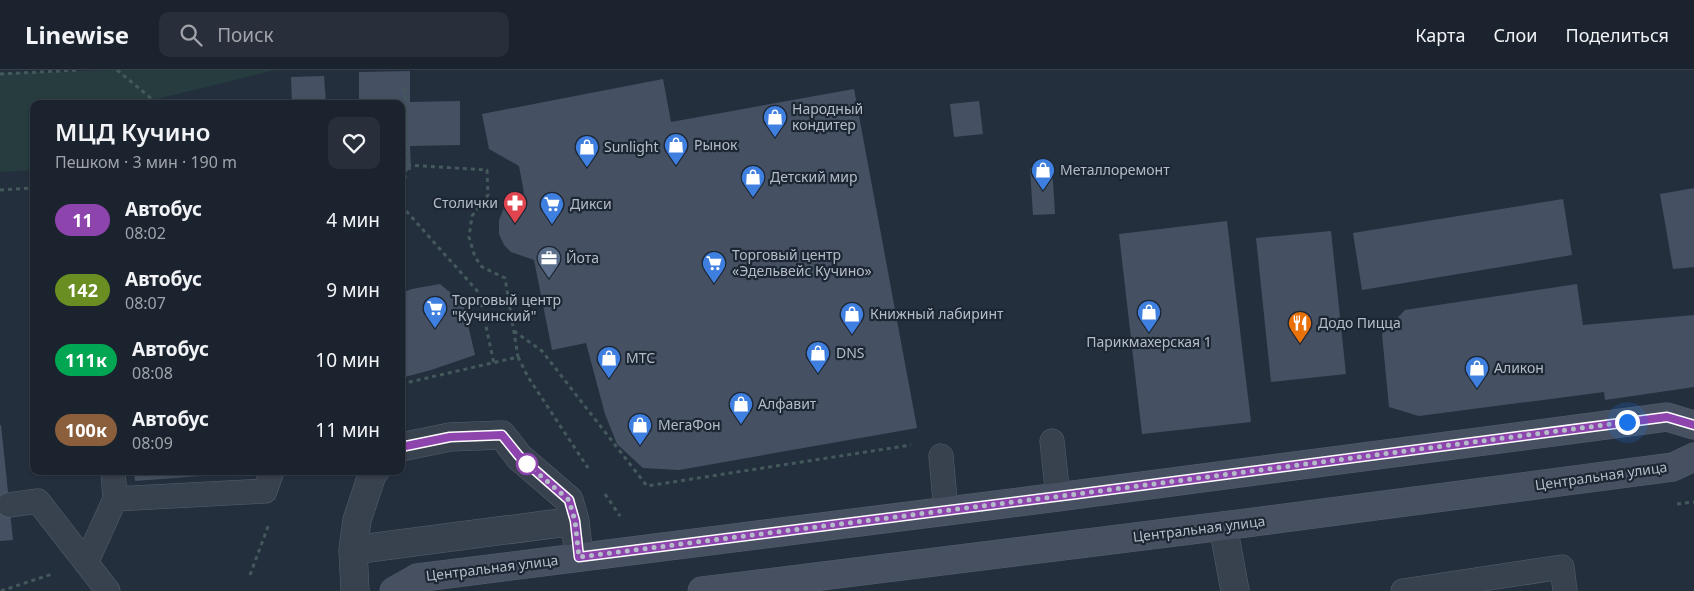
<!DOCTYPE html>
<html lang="ru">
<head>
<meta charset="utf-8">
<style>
	body { margin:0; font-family:"Noto Sans",sans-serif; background:#282f3a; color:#f1f3f6; height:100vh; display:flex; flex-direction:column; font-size:19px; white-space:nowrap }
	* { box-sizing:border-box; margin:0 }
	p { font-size:16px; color:#a0a4aa }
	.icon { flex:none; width:28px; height:28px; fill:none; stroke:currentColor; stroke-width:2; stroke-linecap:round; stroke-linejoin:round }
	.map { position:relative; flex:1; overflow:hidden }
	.side { position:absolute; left:30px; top:30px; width:375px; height:375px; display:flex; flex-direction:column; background:#1b232e; border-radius:10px; box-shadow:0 1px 4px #0004,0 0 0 1px #39404a }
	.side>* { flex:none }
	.badge { padding:0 10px; border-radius:16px; font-size:18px; line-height:32px }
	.you { position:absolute; width:25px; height:25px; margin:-12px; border:4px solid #fff; border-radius:50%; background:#1a73e8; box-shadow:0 0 0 8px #1a73e833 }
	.map>.badge { position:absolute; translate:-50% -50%; box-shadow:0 0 0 2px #fff }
	.round { display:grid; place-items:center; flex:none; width:52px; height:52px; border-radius:10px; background:#282f3a }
	.summary { display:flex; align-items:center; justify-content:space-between; height:85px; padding:0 25px }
	h1 { font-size:24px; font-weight:600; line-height:38px }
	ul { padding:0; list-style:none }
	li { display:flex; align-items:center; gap:15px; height:70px; padding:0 25px }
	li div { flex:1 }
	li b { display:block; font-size:19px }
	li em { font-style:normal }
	li .badge { min-width:55px; font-weight:700; text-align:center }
	header { display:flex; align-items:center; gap:30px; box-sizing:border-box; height:70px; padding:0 25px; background:#1b232e; border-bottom:1px solid #39404a }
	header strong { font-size:24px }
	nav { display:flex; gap:28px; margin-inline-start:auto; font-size:18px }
	.search { width:350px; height:45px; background:#282f3a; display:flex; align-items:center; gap:12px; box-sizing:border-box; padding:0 18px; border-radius:10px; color:#a0a4aa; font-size:19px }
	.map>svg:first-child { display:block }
</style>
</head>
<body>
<header>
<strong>Linewise</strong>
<div class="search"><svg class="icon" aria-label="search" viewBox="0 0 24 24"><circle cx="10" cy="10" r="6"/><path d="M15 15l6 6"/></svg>Поиск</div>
<nav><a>Карта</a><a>Слои</a><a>Поделиться</a></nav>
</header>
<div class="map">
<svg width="1694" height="521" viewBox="0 0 1694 521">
	<rect width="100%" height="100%" fill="#242f3e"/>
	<path fill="#263c3f" d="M112 0H341H276L136 34H34V100L0 102V3Z"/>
	<path fill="#455162" d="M410 1V32L460 31V75L410 76 411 100H401V34H359V2Z
		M324 6 326 34H292L291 7Z
		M663 9 671 52 854 19 917 358 679 400 643 398 617 374 605 344 586 273 552 280 534 190 511 182 504 175 499 164V150L504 138 524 123 519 96 489 79 482 44Z
		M979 31 983 64 954 67 950 34Z
		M1052 96 1055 144 1033 145 1030 98Z
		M1694 118V197L1673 199 1660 124Z
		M1563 129 1572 185 1362 220 1353 163Z
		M1227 151 1251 352 1142 364 1119 164Z
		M1331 161 1346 304 1271 312 1256 168Z
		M440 214 463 233 475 285 431 300 401 308V223L412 219Z
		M1577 214 1583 255 1694 245V317L1605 330 1604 322 1419 346 1389 337 1382 264 1405 240Z
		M0 355H1L13 470 0 471Z
		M134 401H241V403L135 411Z"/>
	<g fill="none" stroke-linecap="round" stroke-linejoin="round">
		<g stroke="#565f6c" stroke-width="25">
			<path id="service" d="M1052 371 1058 427
				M941 386 946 441
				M115 429 265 421 272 401
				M9 435 38 431 108 521
				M86 493 115 429 113 401
				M1403 521 1562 497 1565 521"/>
		</g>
		<g stroke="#565f6c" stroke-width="29">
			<path id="minor" d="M401 377 450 367 502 365 519 387 569 430 575 451 579 487
				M353 480 575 451
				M355 521 353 480 357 450 372 405 375 401"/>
		</g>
		<g stroke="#565f6c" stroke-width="29">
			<path id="tertiary" d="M1223 456 1235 521"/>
		</g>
		<g stroke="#565f6c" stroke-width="29">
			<path id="secondary" d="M394 521 417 508 1058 427 1667 347 1694 355
				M702 521 1223 456 1673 397 1694 387"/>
		</g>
		<path stroke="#44595c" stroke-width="3" stroke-dasharray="4 4" stroke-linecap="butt" d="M117 0 158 34
			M0 4 79 0
			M407 95 487 100 488 125 472 146 469 167 475 187 482 197 505 208 518 287
			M0 120 34 118
			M401 133 407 95 405 17
			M401 135 479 223 494 294
			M514 261 542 281 647 416 911 375
			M401 314 518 287 528 307 588 398
			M605 424 620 446
			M1677 434 1694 432
			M250 505 269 454
			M1 521 52 504"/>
		<use href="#service" stroke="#38414e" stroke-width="24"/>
		<use href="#minor" stroke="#38414e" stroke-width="28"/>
		<use href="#tertiary" stroke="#38414e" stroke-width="28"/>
		<use href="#secondary" stroke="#465061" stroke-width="28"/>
	</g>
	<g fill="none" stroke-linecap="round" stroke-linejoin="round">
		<g stroke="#fff" stroke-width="11">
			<path id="line" d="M401 377 450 367 502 365 519 386 569 430 575 451 579 487 1077 424 1667 347 1694 355"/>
		</g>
		<use href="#line" stroke="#8e44ad" stroke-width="8"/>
		<path stroke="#b4bcc9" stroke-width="5" stroke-dasharray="0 9" d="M527 394 569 430 575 451 579 487 1077 424 1627 352"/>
	</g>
	<defs>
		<g id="shop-pin" transform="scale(1.25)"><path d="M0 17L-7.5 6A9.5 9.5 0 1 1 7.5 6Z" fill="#3f7fe0" stroke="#1d2633"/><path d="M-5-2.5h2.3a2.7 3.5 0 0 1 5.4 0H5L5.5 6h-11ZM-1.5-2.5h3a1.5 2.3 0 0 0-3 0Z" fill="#fff"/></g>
		<g id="pharmacy-pin" transform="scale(1.25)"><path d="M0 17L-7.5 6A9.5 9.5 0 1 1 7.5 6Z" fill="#e0444e" stroke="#1d2633"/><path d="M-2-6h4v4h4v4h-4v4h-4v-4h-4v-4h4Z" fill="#fff"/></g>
		<g id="supermarket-pin" transform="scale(1.25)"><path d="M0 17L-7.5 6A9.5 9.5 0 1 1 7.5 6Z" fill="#3f7fe0" stroke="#1d2633"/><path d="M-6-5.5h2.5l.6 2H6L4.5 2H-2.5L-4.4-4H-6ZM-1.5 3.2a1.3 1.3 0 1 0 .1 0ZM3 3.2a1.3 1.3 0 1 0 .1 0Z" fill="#fff"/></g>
		<g id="office-pin" transform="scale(1.25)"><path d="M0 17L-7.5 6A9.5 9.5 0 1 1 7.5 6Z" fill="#5c6f8a" stroke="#1d2633"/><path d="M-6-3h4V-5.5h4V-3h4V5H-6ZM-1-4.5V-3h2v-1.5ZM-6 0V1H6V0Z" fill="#fff"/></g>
		<g id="restaurant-pin" transform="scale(1.25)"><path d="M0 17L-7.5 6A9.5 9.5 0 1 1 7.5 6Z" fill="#e8710a" stroke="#1d2633"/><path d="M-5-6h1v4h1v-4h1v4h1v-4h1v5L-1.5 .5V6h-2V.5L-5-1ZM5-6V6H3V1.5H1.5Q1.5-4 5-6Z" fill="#fff"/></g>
	</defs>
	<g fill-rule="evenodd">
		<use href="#shop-pin" x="775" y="47"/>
		<use href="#shop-pin" x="676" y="75"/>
		<use href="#shop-pin" x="587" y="77"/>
		<use href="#shop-pin" x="1043" y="100"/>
		<use href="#shop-pin" x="753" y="107"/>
		<use href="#pharmacy-pin" x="515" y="133"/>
		<use href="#supermarket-pin" x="552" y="134"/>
		<use href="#office-pin" x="549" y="188"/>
		<use href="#supermarket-pin" x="714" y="193"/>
		<use href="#supermarket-pin" x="435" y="238"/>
		<use href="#shop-pin" x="1149" y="242"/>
		<use href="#shop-pin" x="852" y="244"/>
		<use href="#restaurant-pin" x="1300" y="253"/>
		<use href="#shop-pin" x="818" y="283"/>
		<use href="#shop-pin" x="609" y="288"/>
		<use href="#shop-pin" x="1477" y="298"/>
		<use href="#shop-pin" x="741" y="334"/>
		<use href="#shop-pin" x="640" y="355"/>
	</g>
	<circle fill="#fff" stroke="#8e44ad" stroke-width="2.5" cx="527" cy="394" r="10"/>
	<g text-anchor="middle" stroke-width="4.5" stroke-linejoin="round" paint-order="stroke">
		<g font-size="14" fill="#b4bcc9" stroke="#1d2633" text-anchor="start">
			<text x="792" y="44">Народный<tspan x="792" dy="16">кондитер</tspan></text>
			<text x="694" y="80">Рынок</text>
			<text x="604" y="82">Sunlight</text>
			<text x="1060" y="105">Металлоремонт</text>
			<text x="770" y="112">Детский мир</text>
			<text x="498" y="138" text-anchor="end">Столички</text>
			<text x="570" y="139">Дикси</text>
			<text x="732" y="190">Торговый центр<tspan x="732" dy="16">«Эдельвейс Кучино»</tspan></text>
			<text x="566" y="193">Йота</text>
			<text x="452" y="235">Торговый центр<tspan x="452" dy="16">"Кучинский"</tspan></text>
			<text x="870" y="249">Книжный лабиринт</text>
			<text x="1318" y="258">Додо Пицца</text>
			<text x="1149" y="277" text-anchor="middle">Парикмахерская 1</text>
			<text x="836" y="288">DNS</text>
			<text x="626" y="293">МТС</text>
			<text x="1494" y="303">Аликон</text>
			<text x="758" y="339">Алфавит</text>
			<text x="658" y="360">МегаФон</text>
		</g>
		<g font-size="14" fill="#b4bcc9" stroke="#1d2633">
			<text transform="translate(1601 406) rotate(-8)" y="5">Центральная улица</text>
			<text transform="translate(1199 459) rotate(-7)" y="5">Центральная улица</text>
			<text transform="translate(492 498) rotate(-7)" y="5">Центральная улица</text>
		</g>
	</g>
</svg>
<div class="you" style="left:1627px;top:352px"></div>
<section class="side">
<div class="summary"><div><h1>МЦД Кучино</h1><p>Пешком · 3 мин · 190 m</p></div><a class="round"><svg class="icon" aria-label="heart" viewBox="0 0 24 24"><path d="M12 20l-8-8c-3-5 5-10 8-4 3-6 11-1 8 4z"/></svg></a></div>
<ul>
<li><span class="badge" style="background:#8e44ad;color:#fff">11</span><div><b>Автобус</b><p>08:02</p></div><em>4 мин</em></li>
<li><span class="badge" style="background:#6b8e23;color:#fff">142</span><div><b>Автобус</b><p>08:07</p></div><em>9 мин</em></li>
<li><span class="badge" style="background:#00a651;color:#fff">111к</span><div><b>Автобус</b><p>08:08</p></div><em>10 мин</em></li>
<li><span class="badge" style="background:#8b5e3c;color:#fff">100к</span><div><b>Автобус</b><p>08:09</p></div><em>11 мин</em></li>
</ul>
</section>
</div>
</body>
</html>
